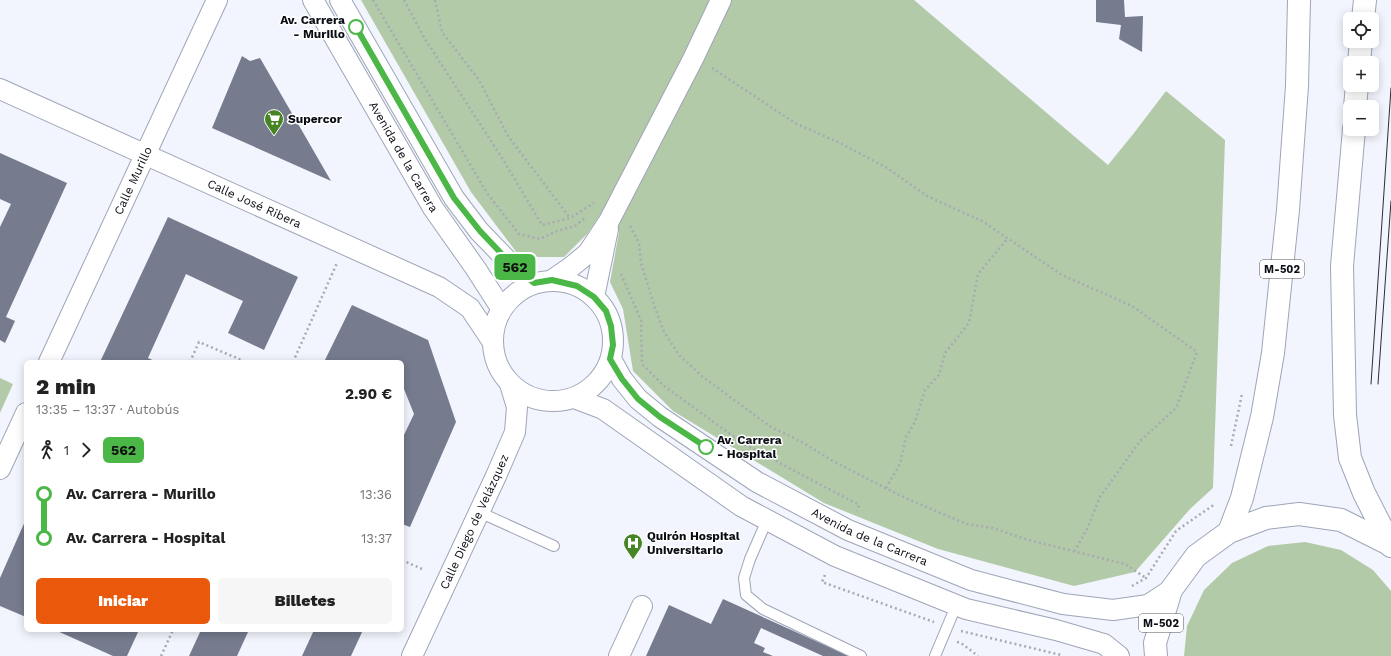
<!DOCTYPE html>
<html lang="es">
<head>
<meta charset="utf-8">
<style>
	body { margin:0; font-family:"Work Sans",sans-serif; background:#f6f6f6; color:#222; height:100vh; display:flex; flex-direction:column; font-size:15px; white-space:nowrap }
	* { box-sizing:border-box; margin:0 }
	p { font-size:13px; color:#767676 }
	.icon { flex:none; width:22px; height:22px; fill:none; stroke:currentColor; stroke-width:2; stroke-linecap:round; stroke-linejoin:round }
	.map { position:relative; flex:1; overflow:hidden }
	.panel { position:absolute; left:24px; top:360px; width:380px; height:272px; display:flex; flex-direction:column; background:#fff; border-radius:6px; box-shadow:0 2px 10px #0003 }
	.panel>* { flex:none }
	.badge { padding:0 8px; border-radius:6px; font-size:14px; line-height:26px }
	.buttons { position:absolute; left:1343px; top:12px; display:grid; gap:8px }
	.buttons a { display:grid; place-items:center; width:36px; height:36px; border-radius:6px; background:#fff; box-shadow:0 2px 10px #0003; font-size:20px }
	.map>.badge { position:absolute; translate:-50% -50%; box-shadow:0 0 0 2px #fff }
	.legs { display:flex; align-items:center; gap:6px; height:44px; padding:0 12px; font-size:13px }
	.legs p { margin-inline-start:auto }
	.summary { display:flex; align-items:center; justify-content:space-between; height:68px; padding:0 12px }
	h1 { font-size:22px; font-weight:800; line-height:30px }
	.action { display:flex; gap:8px; margin-top:auto; padding:8px 12px }
	.action a { flex:1; height:46px; border-radius:6px; background:#ea580c; color:#fff; font-size:16px; font-weight:800; line-height:46px; text-align:center }
	.action a+a { background:#f6f6f6; color:#222 }
	ul { padding:0 12px; list-style:none }
	li { display:flex; align-items:center; gap:14px; height:44px; font-size:15px }
	li i { display:grid; place-items:center; width:6px; height:100%; margin:0 5px; background:currentColor }
	li i::after { content:''; width:10px; height:10px; margin:-5px; border:3px solid; border-radius:50%; background:#fff }
	li p { margin-inline-start:auto }
	li:first-child i { background:linear-gradient(#0000 50%,currentColor 0) }
	li:last-child i { background:linear-gradient(currentColor 50%,#0000 0) }
	.map>svg:first-child { display:block }
</style>
</head>
<body>
<div class="map">
<svg width="1391" height="656" viewBox="0 0 1391 656">
	<rect width="100%" height="100%" fill="#f2f5fd"/>
	<path fill="#b3caa9" d="M361 0H914L1108 165 1134 133 1166 91 1225 140 1213 488 1190 509 1135 572 1074 586 938 549 824 503 673 411 633 371 623 309 610 282 619 232 598 218 587 234 564 257H520L471 192Z
		M0 378 13 384 0 413Z
		M1305 542 1341 550 1373 570 1391 591V656H1184L1187 626 1204 590 1232 563 1268 546Z"/>
	<path fill="#767c8e" d="M1096 0H1124L1125 17 1143 16 1142 52 1119 39 1121 25 1096 22Z
		M242 56 250 61 260 58 331 181 212 128Z
		M0 153 67 183 6 317 15 321 5 343 0 340V227L11 204 0 199Z
		M168 217 298 277 264 350 228 333 243 301 186 274 148 358 157 362H100Z
		M352 305 428 340 456 422 410 527 402 524V439L414 414 402 384V362H375L372 361V362H324Z
		M26 519V617L0 606V578Z
		M723 599 849 656H823L761 628 754 643 765 648 763 652 773 656H646L669 605 711 624Z
		M55 630H139L127 656H113Z
		M201 630H243L248 632 237 656H189Z
		M314 630H363L351 656H302Z"/>
	<g fill="none" stroke-linecap="round" stroke-linejoin="round">
		<g stroke="#9ea5b7" stroke-width="12">
			<path id="service" d="M479 512 554 546
				M767 520 750 559 744 578 746 595 763 609 861 656
				M935 656 956 606"/>
		</g>
		<g stroke="#9ea5b7" stroke-width="22">
			<g id="minor">
				<path id="s1" d="M313 0 433 208 476 269 501 308"/>
				<path d="M340 0 454 198 479 231 507 260 533 283"/>
				<path id="s2" d="M0 89 439 287 470 308 492 341"/>
				<path d="M552 280 571 267 588 253 609 221 693 59 721 0"/>
				<circle cx="553" cy="341" r="60"/>
				<path d="M594 297 608 229"/>
				<path id="s3" d="M611 359 622 379 638 399 660 417 757 482 848 530 971 580 1063 604 1113 610 1148 605 1171 590"/>
				<path id="s4" d="M49 362 217 0"/>
				<path d="M574 398 603 409 741 506 835 556 966 609 1056 630 1104 644 1119 656"/>
				<path d="M0 469 26 413"/>
				<path id="s5" d="M412 656 496 476 515 432 517 407 510 384"/>
				<path d="M619 656 642 606"/>
			</g>
		</g>
		<g stroke="#9ea5b7" stroke-width="24">
			<path id="trunk" d="M1363 19 1365 0
				M1359 63 1361 41
				M1355 107 1357 85
				M1354 129 1342 266 1345 415 1350 458 1364 493 1391 546
				M1229 532 1242 498 1262 417 1273 353 1288 210 1297 86 1299 0
				M1156 656 1155 643 1171 590 1196 556 1229 532 1266 518 1299 514 1341 520 1391 545"/>
		</g>
		<path stroke="#a7aab1" stroke-width="2.5" stroke-dasharray="2 3" stroke-linecap="butt" d="M373 0 487 193 519 234 540 239 557 231 575 226 585 218
			M404 0 425 39 502 158 542 225 570 218 594 203
			M435 0 442 32 479 80 508 136 570 218
			M712 68 795 123 840 143 887 168 927 196 982 221 1062 275 1132 306 1197 352 1176 408 1140 441 1100 497 1088 527 1075 551
			M630 226 639 243 641 263 655 308 664 332 679 355 703 377 771 427 802 442 833 461 899 495 966 524 993 528 1025 539 1125 564 1146 578
			M621 274 641 320 642 364 664 386 744 444 859 505 857 511
			M190 362 199 342 246 362
			M293 362 337 263
			M1231 446 1242 394
			M886 488 900 464 906 437 915 422 925 390 939 375 945 353 969 323 978 274 1007 239
			M402 560 422 569
			M825 575 822 582 934 622
			M1132 586 1146 578 1176 531 1215 504
			M961 631 1061 655
			M957 642 961 643 978 656
			M161 656 173 630"/>
		<use href="#service" stroke="#fff" stroke-width="10"/>
		<use href="#minor" stroke="#fff" stroke-width="20"/>
		<use href="#trunk" stroke="#fff" stroke-width="22"/>
		<path stroke="#2c2e35" stroke-width="1" d="M1371 384 1391 88
			M1378 384 1391 201"/>
	</g>
	<g fill="none" stroke-linecap="round" stroke-linejoin="round">
		<g stroke="#fff" stroke-width="9">
			<path id="line-1" d="M356 27 454 198 480 231 498 250 507 260 534 283 552 280 577 286 594 297 606 311 611 326 613 345 610 359 622 379 638 399 660 417 706 447"/>
		</g>
		<use href="#line-1" stroke="#4ab747" stroke-width="6"/>
	</g>
	<defs>
		<g id="supermarket-pin" transform="scale(1)"><path d="M0 17L-7.5 6A9.5 9.5 0 1 1 7.5 6Z" fill="#468424" stroke="#fff"/><path d="M-6-5.5h2.5l.6 2H6L4.5 2H-2.5L-4.4-4H-6ZM-1.5 3.2a1.3 1.3 0 1 0 .1 0ZM3 3.2a1.3 1.3 0 1 0 .1 0Z" fill="#fff"/></g>
		<g id="hospital-pin" transform="scale(1)"><path d="M0 17L-7.5 6A9.5 9.5 0 1 1 7.5 6Z" fill="#468424" stroke="#fff"/><path d="M-5-5h3v3.5h4V-5h3V5h-3V1.5h-4V5h-3Z" fill="#fff"/></g>
	</defs>
	<g fill-rule="evenodd">
		<use href="#supermarket-pin" x="274" y="119"/>
		<use href="#hospital-pin" x="633" y="543"/>
	</g>
	<g fill="#fff" stroke="#4ab747" stroke-width="2">
		<circle cx="356" cy="27" r="7"/>
		<circle cx="706" cy="447" r="7"/>
	</g>
	<g text-anchor="middle" stroke-width="3" stroke-linejoin="round" paint-order="stroke">
		<g fill="#fff" stroke="#54565a" stroke-width="1">
			<rect x="1260" y="260" width="44" height="18" rx="3"/>
			<rect x="1139" y="614" width="44" height="18" rx="3"/>
		</g>
		<g font-size="11" font-weight="bold" fill="#0b0d14">
			<text x="1282" y="273">M-502</text>
			<text x="1161" y="627">M-502</text>
		</g>
		<g font-size="12" font-weight="bold" fill="#0b0d14" stroke="#fff" text-anchor="end">
			<text x="345" y="24">Av. Carrera<tspan x="345" dy="14">- Murillo</tspan></text>
			<text x="717" y="444" text-anchor="start">Av. Carrera<tspan x="717" dy="14">- Hospital</tspan></text>
		</g>
		<g font-size="12" font-weight="bold" fill="#0b0d14" stroke="#fff" text-anchor="start">
			<text x="288" y="123">Supercor</text>
			<text x="647" y="540">Quirón Hospital<tspan x="647" dy="14">Universitario</tspan></text>
		</g>
		<g font-size="12" fill="#0b0d14" stroke="#fff">
			<text dy="4" stroke="none"><textPath href="#s1" startOffset="181">Avenida de la Carrera</textPath></text>
			<text dy="4" stroke="none"><textPath href="#s4" startOffset="200">Calle Murillo</textPath></text>
			<text dy="4" stroke="none"><textPath href="#s2" startOffset="279">Calle José Ribera</textPath></text>
			<text dy="4" stroke="none"><textPath href="#s5" startOffset="148">Calle Diego de Velázquez</textPath></text>
			<text dy="4" stroke="none"><textPath href="#s3" startOffset="319">Avenida de la Carrera</textPath></text>
		</g>
	</g>
</svg>
<div class="buttons">
<a><svg class="icon" aria-label="locate" viewBox="0 0 24 24"><circle cx="12" cy="12" r="6"/><path d="M12 2v4M12 18v4M2 12h4M18 12h4"/></svg></a>
<a>+</a>
<a>−</a>
</div>
<b class="badge" style="left:515px;top:267px;background:#4ab747;color:#111">562</b>
<section class="panel">
<div class="summary"><div><h1>2 min</h1><p>13:35 – 13:37 · Autobús</p></div><b>2.90 €</b></div>
<div class="legs"><svg class="icon" aria-label="walk" viewBox="0 0 24 24"><circle cx="13" cy="4" r="2"/><path d="M13 8l-2 6 4 7M11 14l-3 7M7 12l3-4h3l4 4"/></svg>1<svg class="icon" aria-label="forward" viewBox="0 0 24 24"><path d="M9 5l7 7-7 7"/></svg><b class="badge" style="background:#4ab747;color:#111">562</b></div>
<ul>
<li><i style="color:#4ab747"></i><b>Av. Carrera - Murillo</b><p>13:36</p></li>
<li><i style="color:#4ab747"></i><b>Av. Carrera - Hospital</b><p>13:37</p></li>
</ul>
<div class="action"><a>Iniciar</a><a>Billetes</a></div>
</section>
</div>
</body>
</html>
